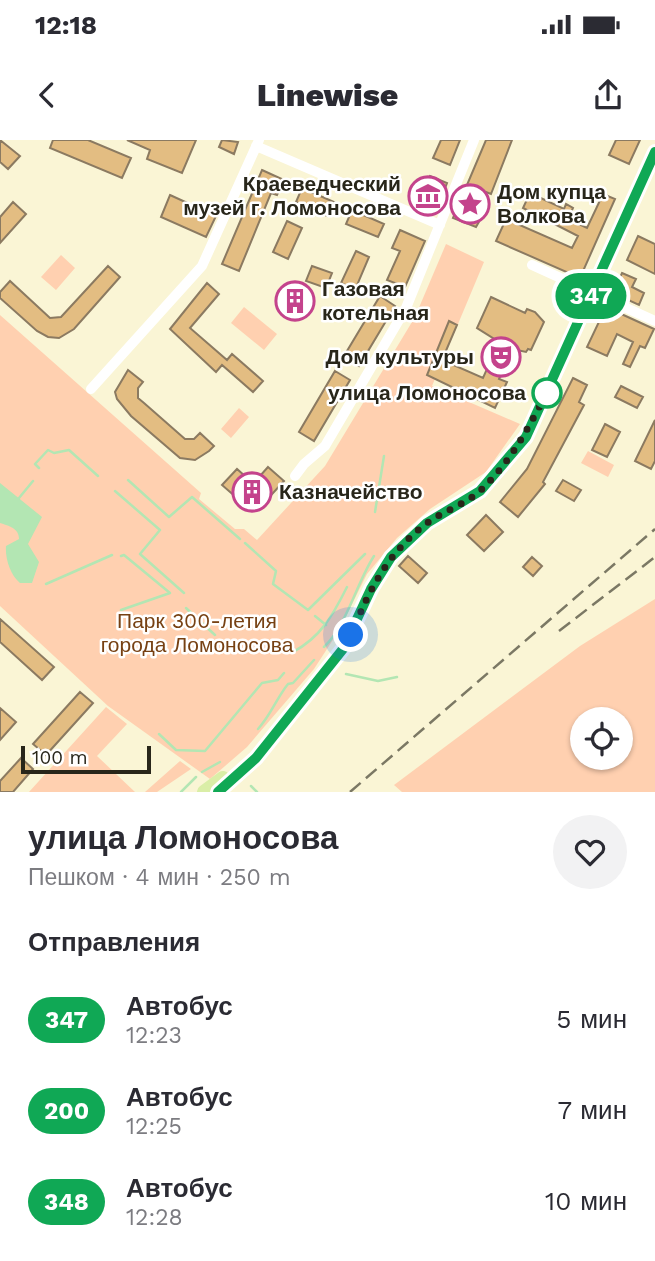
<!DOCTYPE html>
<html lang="ru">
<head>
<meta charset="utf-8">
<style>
	body { margin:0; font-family:"Work Sans",sans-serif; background:#f2f2f3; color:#2b2b33; height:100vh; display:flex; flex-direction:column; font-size:26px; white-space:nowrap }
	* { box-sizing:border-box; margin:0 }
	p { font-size:23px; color:#7c7c81 }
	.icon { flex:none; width:38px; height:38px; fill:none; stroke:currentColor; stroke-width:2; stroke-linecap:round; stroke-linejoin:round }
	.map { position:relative; height:652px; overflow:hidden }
	.panel { display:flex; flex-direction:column; background:#fff; flex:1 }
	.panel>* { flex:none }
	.badge { padding:0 14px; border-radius:23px; font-size:24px; line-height:46px }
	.fabs { position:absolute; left:570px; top:567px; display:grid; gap:14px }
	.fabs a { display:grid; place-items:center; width:63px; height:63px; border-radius:50%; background:#fff; box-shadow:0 2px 5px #0004; font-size:35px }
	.scale { position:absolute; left:21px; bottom:18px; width:130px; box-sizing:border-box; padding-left:7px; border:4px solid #28261a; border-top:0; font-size:19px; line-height:24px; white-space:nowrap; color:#28261a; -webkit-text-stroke:5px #fff; paint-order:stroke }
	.you { position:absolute; width:35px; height:35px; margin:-18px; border:5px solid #fff; border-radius:50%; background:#1a73e8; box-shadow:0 0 0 10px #1a73e833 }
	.map>.badge { position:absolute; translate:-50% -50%; box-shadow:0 0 0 4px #fff }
	h2 { padding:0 28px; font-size:26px; line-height:63px }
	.round { display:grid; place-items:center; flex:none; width:74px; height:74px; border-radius:37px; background:#f2f2f3 }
	.overview { display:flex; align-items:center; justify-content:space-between; height:119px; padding:0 28px }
	h1 { font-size:33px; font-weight:800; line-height:52px }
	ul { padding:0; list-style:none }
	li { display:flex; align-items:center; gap:21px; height:91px; padding:0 28px }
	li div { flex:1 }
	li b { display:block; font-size:26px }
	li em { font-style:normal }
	li .badge { min-width:77px; font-weight:700; text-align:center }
	.status { display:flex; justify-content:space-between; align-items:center; height:49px; padding:0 35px; background:#fff; direction:ltr }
	.status svg { height:19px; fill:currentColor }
	header { display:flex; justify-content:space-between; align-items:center; height:91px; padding:0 28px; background:#fff; font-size:32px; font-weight:800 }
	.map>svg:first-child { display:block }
</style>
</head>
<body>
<div class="status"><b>12:18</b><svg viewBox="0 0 49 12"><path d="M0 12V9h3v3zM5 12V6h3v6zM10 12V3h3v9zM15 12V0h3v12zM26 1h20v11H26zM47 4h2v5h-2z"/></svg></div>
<header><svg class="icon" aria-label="back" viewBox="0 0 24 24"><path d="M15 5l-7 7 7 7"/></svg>Linewise<svg class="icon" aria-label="share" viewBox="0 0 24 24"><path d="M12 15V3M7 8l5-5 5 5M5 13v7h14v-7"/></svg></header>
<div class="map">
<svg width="655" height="652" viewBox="0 0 655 652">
	<rect width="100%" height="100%" fill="#faf5d5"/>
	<path fill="#ffd0b0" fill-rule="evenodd" d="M446 104 484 122 432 246 520 284 486 332 430 369 397 398 367 434 338 492 314 529 247 607 210 639 108 566 0 466V175L201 353 199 359 235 389H244L257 400 325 326 415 177Z
		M61 115 75 128 56 150 41 137Z
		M244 167 277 194 264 210 231 183Z
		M239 268 249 277 231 298 221 289Z
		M588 311 614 325 608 337 581 323Z
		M655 459V652H402L394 645 580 506ZM583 579H621V618H583Z
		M106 567 127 584 97 616 135 652H29Z
		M180 621 191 629 157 652H145Z"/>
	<path fill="#b3e6b3" d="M0 343 42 377 28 404 39 422 32 443H20C10 435 5 418 6 406L19 399C19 388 9 386 0 383Z"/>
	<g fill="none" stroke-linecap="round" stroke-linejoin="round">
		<path stroke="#b3e6b3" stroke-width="2.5" d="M39 328 35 324 48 310 54 313 69 310 98 336
			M128 340 169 377 192 357 240 399
			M115 351 160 390 140 414 184 453
			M19 358 33 341
			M375 372 384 316
			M245 403 276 431 273 444 308 470 365 414
			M121 416 124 415 170 453
			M46 444 112 415
			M186 468 215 495
			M121 470 170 453
			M315 476 326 485
			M324 507C347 485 356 444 374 416
			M293 512C321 497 333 475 347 447
			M346 534 378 541 397 537
			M258 589C271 575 276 559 288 544L293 543 314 520
			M159 594 176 610 205 611 262 543 278 540 284 533
			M202 632 220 622
			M251 646 257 652
			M181 652 196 637"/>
	</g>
	<path fill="#e3bd82" stroke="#8b7a61" stroke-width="2" d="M0 0 20 16 8 29 0 22Z
		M53 0H88L131 18 122 38 50 8Z
		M127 0H196L182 33 147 19 150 10Z
		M222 0 238 2 234 14 219 7Z
		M441 0H460L450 25 433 18Z
		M486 0H512L491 54 486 52 475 78 480 80 476 87 453 78Z
		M616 0H640L629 24 609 15Z
		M262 30 284 40 277 55 271 53 239 131 222 124Z
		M430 36 447 43 436 72 412 63 418 47 424 50Z
		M302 48 334 62 327 76 296 62Z
		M530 53 564 69 566 64 573 68 568 79 587 88 603 54 615 59 580 138 496 101 506 79 572 108 578 96 523 68Z
		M170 55 216 76 206 97 161 77Z
		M13 62 26 74 0 103V77Z
		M352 70 384 84 378 97 346 84Z
		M287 81 302 88 288 119 273 112Z
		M400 90 425 101 405 147 387 140 400 111 392 108Z
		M638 96 655 104V134L627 120Z
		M356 111 369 117 355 150 341 143Z
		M108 126 120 137 74 189 59 198 48 197 37 191 0 158V152L10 141 50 178 61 177Z
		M312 126 332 133 326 148 306 141Z
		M622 133 636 139 632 147 644 153 639 165 613 153Z
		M207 143 219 154 190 188 227 220 232 214 263 241 253 252 222 225 216 232 170 189Z
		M291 152 304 158 299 169 286 164Z
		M380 156 395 166 359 226 344 216Z
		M491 157 525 173 527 169 535 172 544 182 531 210 528 209 526 212 512 209 499 239 507 242 495 268 427 235 449 181 457 185 442 220 483 238 499 202 477 188Z
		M606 167 654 189 645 208 640 206 630 227 623 224 633 202 617 194 607 216 587 207Z
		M128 230 143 242 138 248V258L144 263 185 299H194L200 293 214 306 209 311 195 320 180 318 131 276 117 259 115 252Z
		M335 231 350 240 314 301 299 292Z
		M573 238 587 245 579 262 584 265 543 342 545 344 518 377 500 362 527 329Z
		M621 246 643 257 637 268 615 257Z
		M655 280V321L651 329 635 321Z
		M605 284 620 292 607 317 592 310Z
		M268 327 284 341 264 363 260 360H249L245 365 222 345 237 329 246 337 260 336Z
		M563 340 581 350 574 361 556 351Z
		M486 375 503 392 484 411 467 395Z
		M408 416 427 433 418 443 399 426Z
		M532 417 542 426 533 436 523 427Z
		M0 479 54 527 42 540 0 502Z
		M80 552 93 563 46 615 33 604Z
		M0 568 16 582 0 600Z
		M21 618 33 629 13 652H0V641Z"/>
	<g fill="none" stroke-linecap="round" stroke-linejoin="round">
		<path stroke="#fff" stroke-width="10" d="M256 6 440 85
			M532 125 655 181
			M91 249 202 126 259 0
			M295 336 304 324 325 306 406 168 474 0"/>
		<path stroke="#daeea7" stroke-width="14" d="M204 652 223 638
			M218 652 256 618 343 509 371 449 391 417 427 383 480 351 526 297 655 12"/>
		<path stroke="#7b7864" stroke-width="2.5" stroke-dasharray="14 7" stroke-linecap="butt" d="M559 491 655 417
			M350 652 655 389"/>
	</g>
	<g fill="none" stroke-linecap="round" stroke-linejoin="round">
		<g stroke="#fff" stroke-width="16">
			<path id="line" d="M218 652 256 618 343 509 371 449 391 417 427 383 480 351 526 297 655 12"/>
		</g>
		<use href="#line" stroke="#10a855" stroke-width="10"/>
		<path stroke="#28261a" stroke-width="7" stroke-dasharray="0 12.6" d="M351 495C369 450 389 410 430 381 446 370 466 364 481 350 513 319 526 291 547 253"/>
	</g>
	<defs>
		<g id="museum-ring" transform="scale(2.0125)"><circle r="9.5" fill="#fff" stroke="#c4438c" stroke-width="1.5"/><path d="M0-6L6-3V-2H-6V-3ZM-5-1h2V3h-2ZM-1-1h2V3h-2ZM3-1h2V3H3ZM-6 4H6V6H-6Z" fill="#c4438c"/></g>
		<g id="sight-ring" transform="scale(2.0125)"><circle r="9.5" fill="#fff" stroke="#c4438c" stroke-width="1.5"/><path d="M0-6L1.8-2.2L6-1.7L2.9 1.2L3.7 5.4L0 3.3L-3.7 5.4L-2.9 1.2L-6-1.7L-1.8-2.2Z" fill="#c4438c"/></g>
		<g id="building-ring" transform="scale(2.0125)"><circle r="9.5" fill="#fff" stroke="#c4438c" stroke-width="1.5"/><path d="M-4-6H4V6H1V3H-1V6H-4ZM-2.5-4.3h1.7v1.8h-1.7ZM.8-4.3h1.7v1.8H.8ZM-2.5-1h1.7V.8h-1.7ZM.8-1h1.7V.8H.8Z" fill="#c4438c"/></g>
		<g id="theatre-ring" transform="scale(2.0125)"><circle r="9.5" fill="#fff" stroke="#c4438c" stroke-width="1.5"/><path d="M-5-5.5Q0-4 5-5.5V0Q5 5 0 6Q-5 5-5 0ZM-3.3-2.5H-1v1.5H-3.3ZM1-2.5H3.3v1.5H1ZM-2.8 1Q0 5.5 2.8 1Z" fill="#c4438c"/></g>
	</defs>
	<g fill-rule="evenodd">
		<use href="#museum-ring" x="428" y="56"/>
		<use href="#sight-ring" x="470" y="64"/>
		<use href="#building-ring" x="295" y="161"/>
		<use href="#theatre-ring" x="501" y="217"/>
		<use href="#building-ring" x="252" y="352"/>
	</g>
	<circle fill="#fff" stroke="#10a855" stroke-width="3.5" cx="547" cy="253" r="14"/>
	<g text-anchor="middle" stroke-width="5" stroke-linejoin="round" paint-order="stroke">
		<g font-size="21" font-weight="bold" fill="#28261a" stroke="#fff" text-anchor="start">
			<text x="401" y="51" text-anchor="end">Краеведческий<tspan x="401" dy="24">музей г. Ломоносова</tspan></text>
			<text x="497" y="59">Дом купца<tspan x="497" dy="24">Волкова</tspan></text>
			<text x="322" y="156">Газовая<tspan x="322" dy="24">котельная</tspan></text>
			<text x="474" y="224" text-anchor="end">Дом культуры</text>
			<text x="279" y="359">Казначейство</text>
		</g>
		<g font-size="21" font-weight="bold" fill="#28261a" stroke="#fff" text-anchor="end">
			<text x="526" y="260">улица Ломоносова</text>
		</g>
		<g font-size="21" fill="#774113" stroke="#fff">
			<text x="197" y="488">Парк 300-летия<tspan x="197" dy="24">города Ломоносова</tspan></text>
		</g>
	</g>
</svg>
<div class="fabs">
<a><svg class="icon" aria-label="locate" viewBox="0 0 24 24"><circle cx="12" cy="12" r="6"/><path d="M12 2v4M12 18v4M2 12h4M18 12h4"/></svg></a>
</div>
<div class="scale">100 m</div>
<div class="you" style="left:351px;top:495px"></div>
<b class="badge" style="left:591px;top:156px;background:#10a855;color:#fff">347</b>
</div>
<section class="panel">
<div class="overview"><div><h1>улица Ломоносова</h1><p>Пешком · 4 мин · 250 m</p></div><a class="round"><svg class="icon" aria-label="heart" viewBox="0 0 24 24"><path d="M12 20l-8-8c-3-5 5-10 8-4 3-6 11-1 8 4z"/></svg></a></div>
<h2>Отправления</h2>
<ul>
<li><span class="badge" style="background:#10a855;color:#fff">347</span><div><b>Автобус</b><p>12:23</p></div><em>5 мин</em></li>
<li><span class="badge" style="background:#10a855;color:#fff">200</span><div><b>Автобус</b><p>12:25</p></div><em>7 мин</em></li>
<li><span class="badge" style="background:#10a855;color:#fff">348</span><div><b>Автобус</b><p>12:28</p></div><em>10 мин</em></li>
</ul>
</section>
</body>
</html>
